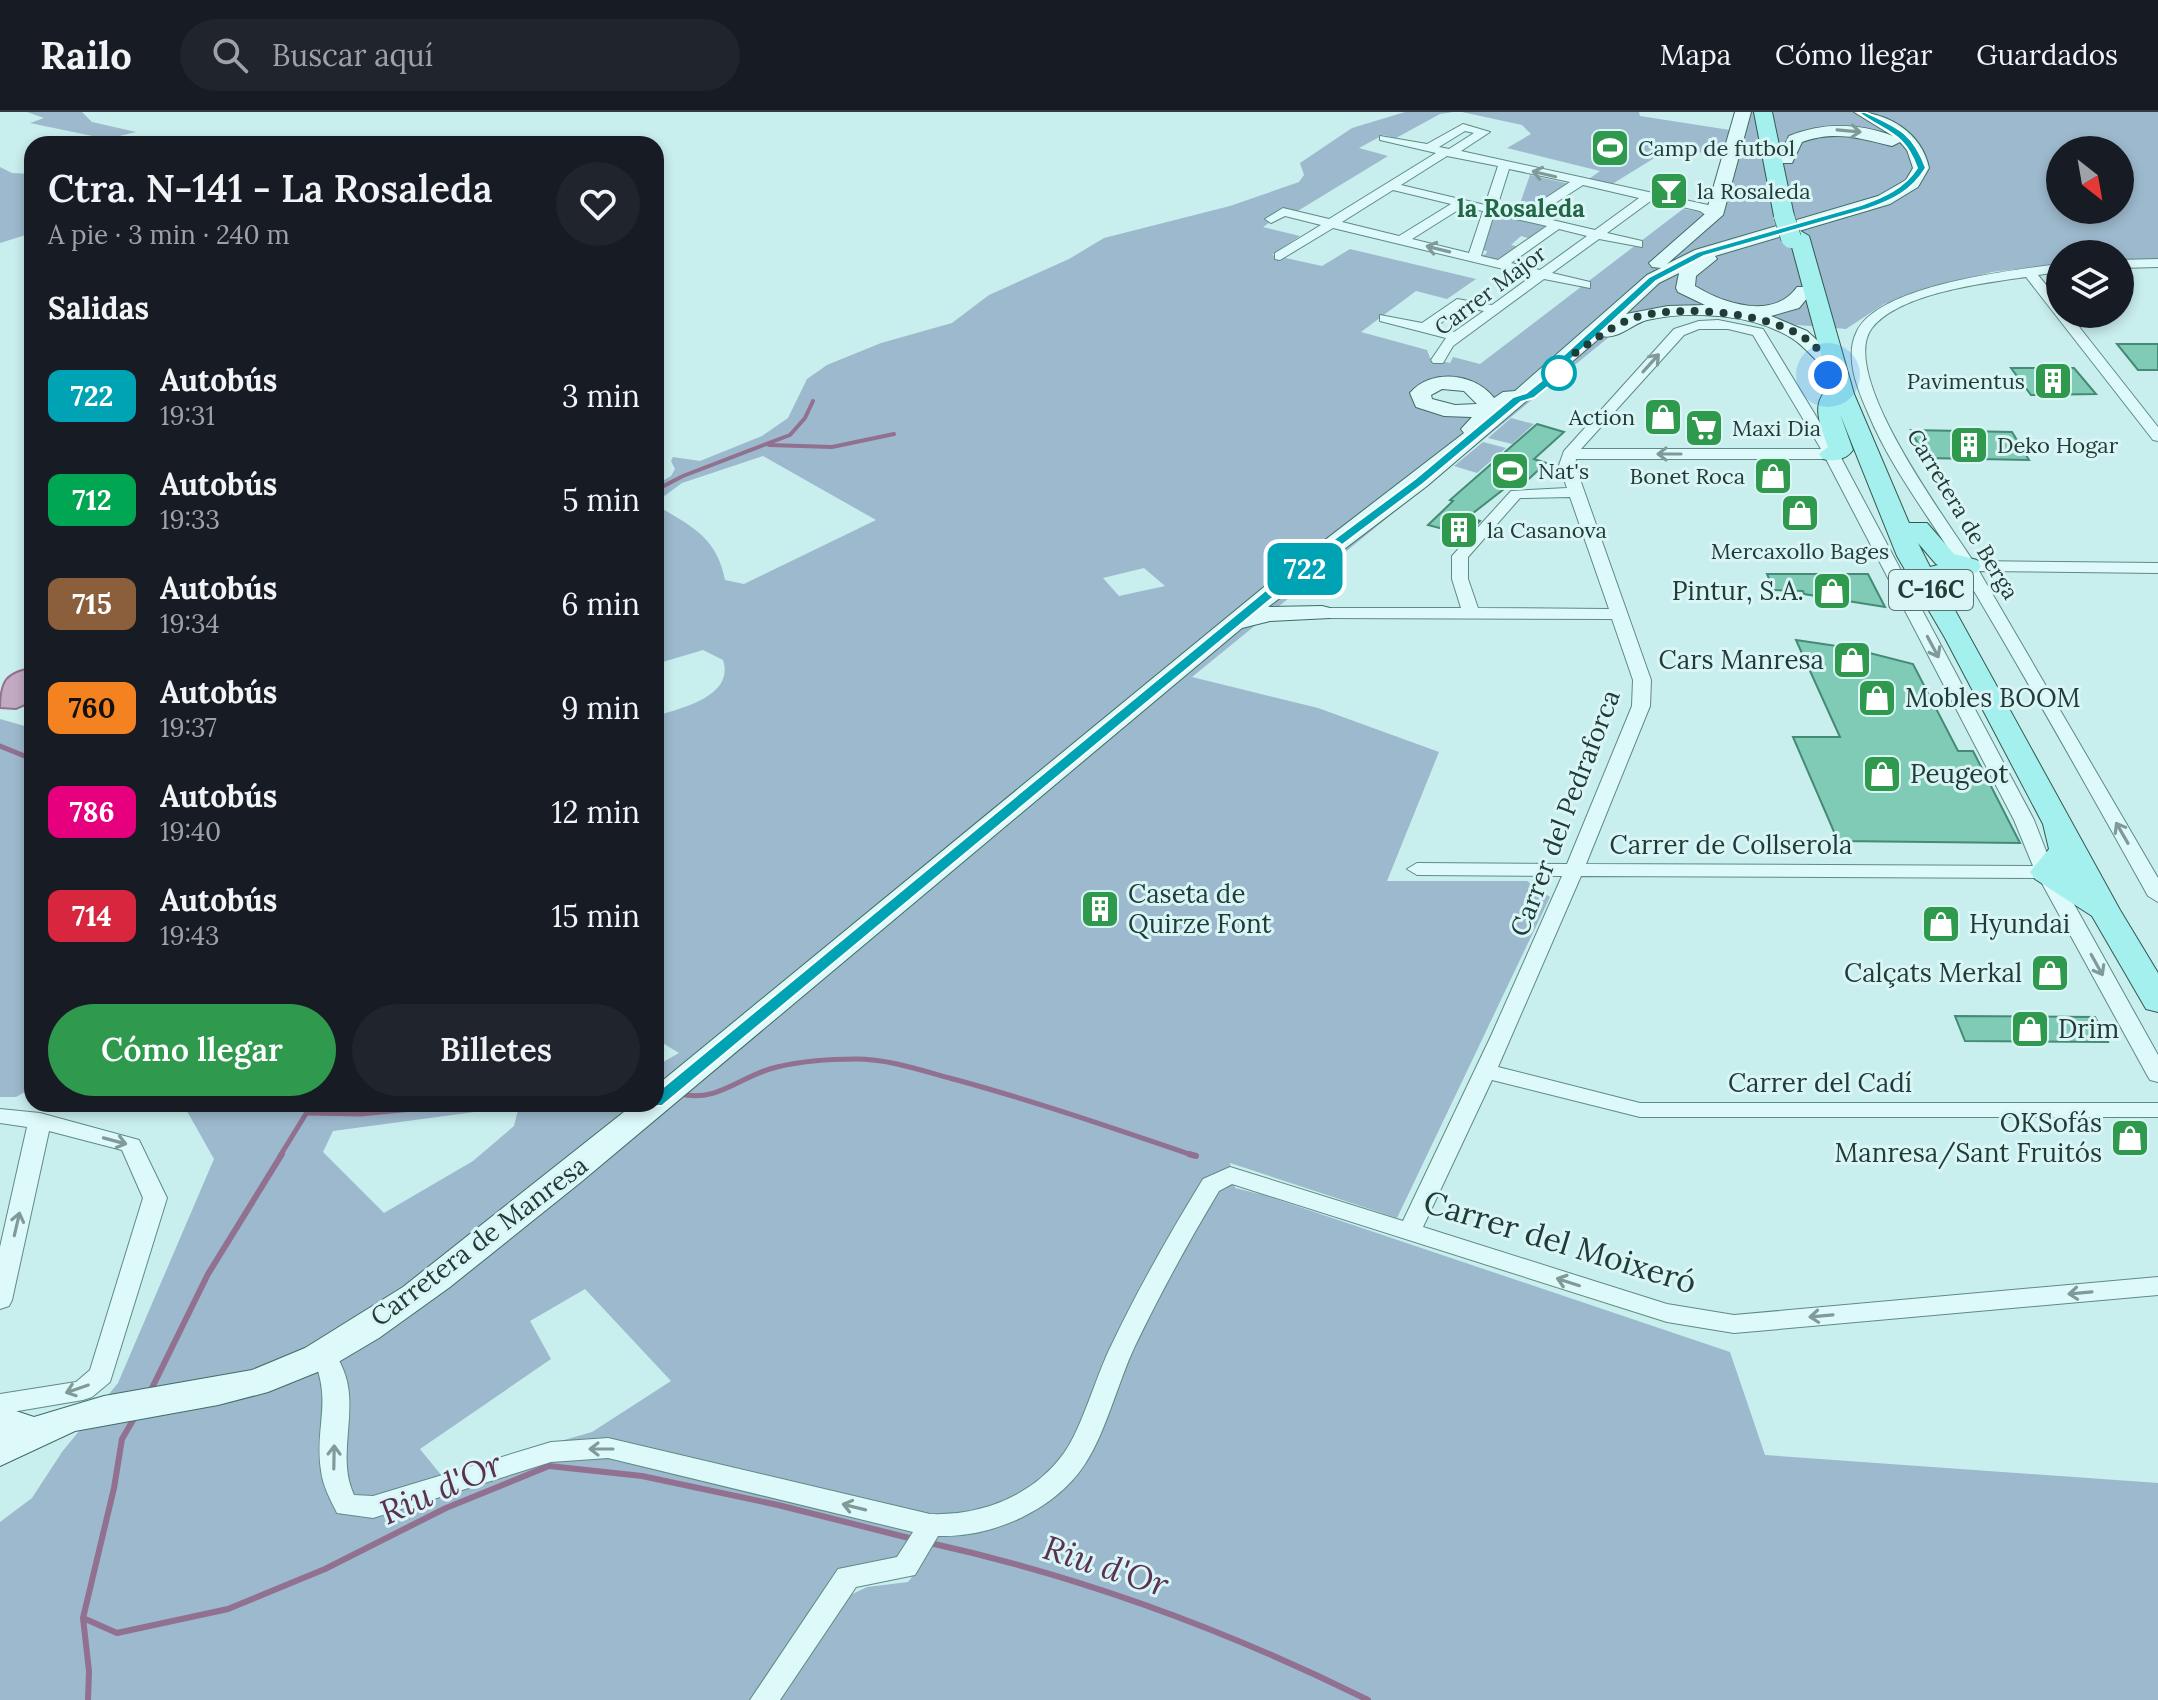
<!DOCTYPE html>
<html lang="es">
<head>
<meta charset="utf-8">
<style>
	body { margin:0; font-family:Lora,serif; background:#20242c; color:#f1f3f6; height:100vh; display:flex; flex-direction:column; font-size:30px; white-space:nowrap }
	* { box-sizing:border-box; margin:0 }
	p { font-size:26px; color:#9ea1a6 }
	.icon { flex:none; width:44px; height:44px; fill:none; stroke:currentColor; stroke-width:2; stroke-linecap:round; stroke-linejoin:round }
	.map { position:relative; flex:1; overflow:hidden }
	.sheet { position:absolute; left:24px; top:24px; width:640px; height:976px; display:flex; flex-direction:column; background:#171b24; border-radius:24px; box-shadow:0 4px 12px #0003 }
	.sheet>* { flex:none }
	.badge { padding:0 16px; border-radius:12px; font-size:28px; line-height:52px }
	.needle { width:52px; rotate:149deg }
	.buttons { position:absolute; left:2046px; top:24px; display:grid; gap:16px }
	.buttons a { display:grid; place-items:center; width:88px; height:88px; border-radius:50%; background:#171b24; box-shadow:0 4px 12px #0003; font-size:40px }
	.you { position:absolute; width:40px; height:40px; margin:-20px; border:6px solid #fff; border-radius:50%; background:#1a73e8; box-shadow:0 0 0 12px #1a73e833 }
	.map>.badge { position:absolute; translate:-50% -50%; box-shadow:0 0 0 4px #fff }
	h2 { padding:0 24px; font-size:30px; line-height:72px }
	.round { display:grid; place-items:center; flex:none; width:84px; height:84px; border-radius:42px; background:#20242c }
	.overview { display:flex; align-items:center; justify-content:space-between; height:136px; padding:0 24px }
	h1 { font-size:38px; font-weight:600; line-height:60px }
	.button { display:flex; gap:16px; margin-top:auto; padding:16px 24px }
	.button a { flex:1; height:92px; border-radius:48px; background:#2f994d; color:#fff; font-size:32px; font-weight:600; line-height:92px; text-align:center }
	.button a+a { background:#20242c; color:#f1f3f6 }
	ul { padding:0; list-style:none }
	li { display:flex; align-items:center; gap:24px; height:104px; padding:0 24px }
	li div { flex:1 }
	li b { display:block; font-size:30px }
	li em { font-style:normal }
	li .badge { min-width:88px; font-weight:700; text-align:center }
	header { display:flex; align-items:center; gap:48px; box-sizing:border-box; height:112px; padding:0 40px; background:#171b24; border-bottom:2px solid #363941 }
	header strong { font-size:38px }
	nav { display:flex; gap:44px; margin-inline-start:auto; font-size:28px }
	.search { width:560px; height:72px; background:#20242c; display:flex; align-items:center; gap:20px; box-sizing:border-box; padding:0 28px; border-radius:44px; color:#9ea1a6; font-size:30px }
	.map>svg:first-child { display:block }
</style>
</head>
<body>
<header>
<strong>Railo</strong>
<div class="search"><svg class="icon" aria-label="search" viewBox="0 0 24 24"><circle cx="10" cy="10" r="6"/><path d="M15 15l6 6"/></svg>Buscar aquí</div>
<nav><a>Mapa</a><a>Cómo llegar</a><a>Guardados</a></nav>
</header>
<div class="map">
<svg width="2158" height="1588" viewBox="0 0 2158 1588">
	<rect width="100%" height="100%" fill="#c9eeee"/>
	<path fill="#9db9cd" fill-rule="evenodd" d="M27 0H82L92 10 136 20 107 27 30 11 44 6Z
		M1405 0H1453L1440 2 1396 26 1383 23 1359 36 1388 44 1296 100 1282 97 1266 106 1272 109 1263 115 1300 124 1272 143 1322 154 1350 137 1476 167 1447 187 1416 179 1361 220 1427 238 1430 246 1450 251 1453 245 1480 252 1683 97 1708 101 1725 43 1669 37 1609 74 1586 69 1600 59 1507 36 1531 22 1522 13 1462 0H1639L1640 4 1730 18 1738 0H2158V148H2120V142H2060V152L1992 160 1935 175 1884 192 1846 217 1786 212 1683 195 1641 199 1192 565 1318 596 1439 640 1387 769H1527L1550 785 1397 1106 1230 1051 1235 1076 1264 1083 1730 1240 1765 1343 2158 1371V1588H774L842 1487 867 1475 908 1470 918 1457 872 1450 836 1461 753 1588H0V1410L32 1386 62 1340 118 1271 214 1047 183 992H656V954L679 941 656 927V604C682 596 735 584 723 548L703 538 656 552V393C691 414 717 425 725 468L744 472 876 408 763 344 682 371 656 390V373L671 364 675 357 671 349 673 345 700 349 762 324 788 306 807 267 827 253 881 231 952 211 989 183 1069 147 1104 126 1230 94 1299 70 1304 63 1300 51 1352 16ZM2060 38H2120V98H2060ZM1453 276 1475 282 1477 290 1473 293 1440 294 1429 284 1437 277ZM1144 456 1165 474 1119 484 1103 466ZM519 994 514 1014 473 1049 384 1101 323 1040 333 1019ZM585 1177 671 1269 592 1320 519 1341 450 1374 420 1337 551 1247 530 1209Z
		M0 55 12 61 32 62V121L0 131Z
		M1530 63 1570 72 1525 103 1517 100Z
		M1495 102 1548 114 1531 127 1521 124 1511 133 1520 135 1500 149 1480 144 1486 142 1487 139 1482 138Z
		M1511 306 1534 312 1512 332 1488 326Z
		M1483 330 1506 336 1477 361 1454 354Z
		M0 607 32 616V976L16 985H0Z"/>
	<path fill="#c3aac3" stroke="#917090" stroke-width="2" d="M32 556V590L16 597 0 596C0 570 5 560 32 556Z"/>
	<g fill="none" stroke-linecap="round" stroke-linejoin="round">
		<path stroke="#917090" stroke-width="4" d="M769 333 832 335 894 322
			M656 378 683 364 790 323 805 306 813 289"/>
		<path stroke="#917090" stroke-width="5" d="M0 634 32 647
			M680 982C719 991 741 963 777 955 802 949 830 947 856 947 890 947 923 959 957 968 1037 990 1116 1017 1195 1044
			M308 1001 360 1002 466 992
			M280 1044 312 992"/>
		<path stroke="#917090" stroke-width="6" d="M1189 1042 1196 1044
			M150 1280 208 1162 282 1042
			M136 1303 122 1327 114 1376 83 1506 117 1521 228 1497 325 1457 446 1396 549 1354 642 1364 778 1393 913 1427
			M930 1431C1084 1465 1227 1518 1368 1588
			M83 1506 89 1559 88 1588"/>
	</g>
	<path fill="#80cbb6" stroke="#448a74" stroke-width="2" d="M2117 232H2158V258H2138Z
		M2011 256H2074L2096 282 2031 283Z
		M1537 312 1564 320 1534 347 1546 351 1519 376 1504 377 1468 405 1480 409 1466 423 1428 413 1453 389 1450 388Z
		M1911 318 2012 320 2029 348 1925 346Z
		M1767 462H1868L1885 495 1804 482 1803 479 1774 478Z
		M1796 528 1850 536 1913 552 1958 639H1973L2020 731 1838 729 1793 625H1840Z
		M1955 904 2095 905 2108 930 1965 929Z"/>
	<g fill="none" stroke-linecap="round" stroke-linejoin="round">
		<g stroke="#5e8b83" stroke-width="2">
			<path id="street" d="M1463 12 1490 20 1461 39 1708 93 1719 104 1713 108 1700 99 1652 88 1607 121 1642 129V135L1599 127 1552 161 1590 170V176L1544 167 1453 234 1443 251H1433L1431 248 1446 226 1380 209V203L1422 211 1457 187 1492 193 1532 164 1333 116 1280 148 1275 147V141L1321 113 1285 104 1271 111 1265 107 1283 96 1329 107 1436 41 1380 28V24L1427 32ZM1465 19 1474 21 1449 37 1439 35ZM1447 44 1498 54 1485 93 1401 73ZM1509 57 1570 70 1523 101 1497 95ZM1583 73 1639 86 1595 118 1535 104ZM1393 78 1451 92 1399 124 1342 110ZM1463 95 1483 99 1469 141 1412 127ZM1494 102 1547 114 1498 148 1481 144ZM1559 117 1587 124 1540 158 1511 151ZM1464 195 1484 199 1454 220 1435 215Z
				M2158 147V155L2120 156V148Z
				M2060 152V160L2038 163 2060 190V202H2069L2158 315V329L2153 328 2026 165C1984 171 1900 181 1872 216 1837 262 1947 408 1973 449L2158 451V461L1979 459 2158 766V790L2148 784C2088 676 2027 568 1964 462 1932 408 1892 359 1868 301 1857 276 1844 244 1857 219 1880 173 2013 158 2060 152Z
				M1718 208 1763 217 1839 342 2034 708 2050 749 2158 943V970L2150 968 2147 963 2039 766 1581 764 1498 955 1640 991H2158V1005H1640L1492 968 1423 1115 1667 1192 1734 1203 2158 1165V1183L1734 1221 1667 1210 1232 1072 1219 1079C1189 1129 1160 1182 1135 1234 1118 1270 1106 1320 1085 1352 1055 1398 992 1426 938 1424L915 1463 856 1475 780 1588H750L838 1457 897 1445 913 1420 608 1346 551 1350 373 1406 337 1401C330 1387 323 1374 321 1359 314 1313 334 1289 311 1241L314 1234 323 1232 332 1234C340 1250 348 1264 349 1282 352 1316 339 1351 354 1383L373 1384 551 1330 608 1326 930 1402C981 1404 1033 1384 1064 1341 1082 1316 1096 1264 1111 1234 1138 1177 1170 1121 1203 1067L1230 1055 1403 1109 1491 924 1562 764 1417 763 1407 757 1417 751 1567 752 1632 594 1633 568 1612 507 1322 506 1314 501 1322 496H1461L1452 467V444L1511 379 1567 376 1559 353 1564 339 1674 217 1699 209ZM1699 217H1728L1753 223 1821 337H1581L1684 223ZM1576 347H1826L2014 708 2033 754 1586 752 1650 594 1651 568 1575 353ZM1570 385 1609 497 1478 496 1468 467V445L1520 386Z
				M0 997 40 1001 139 1028 167 1086 110 1270 92 1285 83 1288 0 1302V1282L76 1270 90 1258 143 1086 122 1038 49 1019 12 1188 9 1194 0 1197V1135L27 1015 0 1011Z"/>
		</g>
		<g stroke="#416d64" stroke-width="2">
			<path id="secondary" d="M1735 0H1751L1723 103 1667 152 1695 138 1878 84 1906 68 1913 56 1907 38 1900 30 1892 34C1860 26 1834 18 1802 30L1792 51H1780L1778 48 1789 24C1824 10 1858 11 1893 24L1854 0C1888 0 1922 21 1929 56L1918 75 1890 92 1715 144 1717 147 1696 164 1695 174C1724 192 1774 208 1797 175H1811L1813 179 1799 196 1771 204 1807 219 1830 240 1833 244 1830 248H1816C1809 241 1802 233 1793 227 1755 202 1691 198 1647 208 1632 212 1618 228 1602 224L1427 374 1268 495 1322 494 1330 496 1334 501 1330 506 1270 509 1242 516 581 1070 450 1175 379 1226 330 1255 268 1280 218 1293 75 1319 0 1354V1298H13L34 1305 104 1284 252 1258 305 1236 403 1175 634 992H656V974L1264 475 1464 321 1461 317 1472 305 1444 304 1416 295 1410 281C1431 256 1475 261 1494 286L1503 280 1515 279 1647 163 1661 156 1652 155 1649 151 1706 101ZM1679 161 1676 176 1678 180 1705 193 1668 194 1626 202 1659 171ZM1442 277 1464 279 1477 292 1455 293 1432 287 1431 283Z"/>
		</g>
		<g stroke="#325950" stroke-width="2">
			<path id="primary" d="M1754 0H1772L1794 104 1791 108H1777L1774 104Z
				M1799 118 1809 124 1854 282 1909 411H1927L1954 442 1977 448 1981 454 1977 460 1946 467 1957 485 1951 491 2120 798 2158 861V900L2146 897 2092 804 2035 767 2030 760 2049 737 2043 712 1945 526 1897 444 1840 302 1853 338C1846 348 1833 350 1823 347L1819 342 1828 335C1821 316 1809 289 1830 276L1789 124ZM1918 431 1936 452 1938 453 1930 455Z"/>
		</g>
		<use href="#street" fill="#ddf9f9" fill-rule="evenodd"/>
		<use href="#secondary" fill="#ddf9f9" fill-rule="evenodd"/>
		<use href="#primary" fill="#a3f0ee" fill-rule="evenodd"/>
		<g stroke="#325950" stroke-width="21" stroke-linecap="butt">
			<path id="primary-bridge" d="M1784 104 1791 126"/>
		</g>
		<use href="#primary-bridge" stroke="#a3f0ee" stroke-width="20"/>
	</g>
	<defs><path id="oneway-shaft" d="M-6 0H5M1.5-3L5.5 0L1.5 3" fill="none" stroke-width="1.6" stroke-linecap="round" stroke-linejoin="round" transform="scale(2)"/></defs>
	<g stroke="#7f9a98">
		<use href="#oneway-shaft" transform="translate(1849 19) rotate(5)"/>
		<use href="#oneway-shaft" transform="translate(1544 62) rotate(-167)"/>
		<use href="#oneway-shaft" transform="translate(1438 137) rotate(-166)"/>
		<use href="#oneway-shaft" transform="translate(1651 251) rotate(-48)"/>
		<use href="#oneway-shaft" transform="translate(1669 342) rotate(-180)"/>
		<use href="#oneway-shaft" transform="translate(1933 535) rotate(62)"/>
		<use href="#oneway-shaft" transform="translate(2122 721) rotate(-120)"/>
		<use href="#oneway-shaft" transform="translate(2097 853) rotate(61)"/>
		<use href="#oneway-shaft" transform="translate(115 1029) rotate(15)"/>
		<use href="#oneway-shaft" transform="translate(17 1112) rotate(-77)"/>
		<use href="#oneway-shaft" transform="translate(1568 1170) rotate(-162)"/>
		<use href="#oneway-shaft" transform="translate(2080 1181) rotate(175)"/>
		<use href="#oneway-shaft" transform="translate(1821 1204) rotate(175)"/>
		<use href="#oneway-shaft" transform="translate(77 1277) rotate(161)"/>
		<use href="#oneway-shaft" transform="translate(601 1337) rotate(180)"/>
		<use href="#oneway-shaft" transform="translate(334 1345) rotate(-89)"/>
		<use href="#oneway-shaft" transform="translate(854 1395) rotate(-166)"/>
	</g>
	<path fill="#00a3b4" stroke="#fff" stroke-width="2" d="M1858 0H1865C1897 15 1913 20 1926 56 1912 79 1893 88 1868 97L1704 144 1656 169 1565 253 1566 260 1534 286 1521 290 1423 372 1276 483 662 994H650L647 990 650 986 1267 477 1415 367 1513 285 1526 281 1556 257V250L1649 165 1697 140 1861 93C1884 85 1904 76 1917 56 1904 19 1885 21 1858 0Z"/>
	<g fill="none" stroke-linecap="round" stroke-linejoin="round">
		<path stroke="#213b36" stroke-width="8" stroke-dasharray="0 14.4" d="M1559 261V253L1567 246C1587 234 1609 215 1631 207 1675 190 1798 199 1823 245 1826 250 1827 258 1828 263"/>
	</g>
	<defs>
		<g id="stadium-square" transform="scale(2)"><rect x="-9" y="-9" width="18" height="18" rx="4" fill="#2f994d" stroke="#d9f5f6"/><path d="M0-5a6.5 5 0 1 0 0 10a6.5 5 0 1 0 0-10ZM-3.5-1.8h7v3.6h-7Z" fill="#fff"/></g>
		<g id="bar-square" transform="scale(2)"><rect x="-9" y="-9" width="18" height="18" rx="4" fill="#2f994d" stroke="#d9f5f6"/><path d="M-6-5H6L.8 .8V4.5H3.5V6h-7V4.5H-.8V.8Z" fill="#fff"/></g>
		<g id="building-square" transform="scale(2)"><rect x="-9" y="-9" width="18" height="18" rx="4" fill="#2f994d" stroke="#d9f5f6"/><path d="M-4-6H4V6H1V3H-1V6H-4ZM-2.5-4.3h1.7v1.8h-1.7ZM.8-4.3h1.7v1.8H.8ZM-2.5-1h1.7V.8h-1.7ZM.8-1h1.7V.8H.8Z" fill="#fff"/></g>
		<g id="shop-square" transform="scale(2)"><rect x="-9" y="-9" width="18" height="18" rx="4" fill="#2f994d" stroke="#d9f5f6"/><path d="M-5-2.5h2.3a2.7 3.5 0 0 1 5.4 0H5L5.5 6h-11ZM-1.5-2.5h3a1.5 2.3 0 0 0-3 0Z" fill="#fff"/></g>
		<g id="supermarket-square" transform="scale(2)"><rect x="-9" y="-9" width="18" height="18" rx="4" fill="#2f994d" stroke="#d9f5f6"/><path d="M-6-5.5h2.5l.6 2H6L4.5 2H-2.5L-4.4-4H-6ZM-1.5 3.2a1.3 1.3 0 1 0 .1 0ZM3 3.2a1.3 1.3 0 1 0 .1 0Z" fill="#fff"/></g>
	</defs>
	<g fill-rule="evenodd">
		<use href="#stadium-square" x="1610" y="36"/>
		<use href="#bar-square" x="1669" y="79"/>
		<use href="#building-square" x="2053" y="269"/>
		<use href="#shop-square" x="1663" y="305"/>
		<use href="#supermarket-square" x="1704" y="316"/>
		<use href="#building-square" x="1969" y="333"/>
		<use href="#stadium-square" x="1510" y="359"/>
		<use href="#shop-square" x="1773" y="364"/>
		<use href="#shop-square" x="1800" y="401"/>
		<use href="#building-square" x="1459" y="418"/>
		<use href="#shop-square" x="1832" y="479"/>
		<use href="#shop-square" x="1852" y="548"/>
		<use href="#shop-square" x="1877" y="586"/>
		<use href="#shop-square" x="1882" y="662"/>
		<use href="#building-square" x="1100" y="797"/>
		<use href="#shop-square" x="1941" y="812"/>
		<use href="#shop-square" x="2050" y="861"/>
		<use href="#shop-square" x="2030" y="917"/>
		<use href="#shop-square" x="2130" y="1026"/>
	</g>
	<circle fill="#fff" stroke="#00a3b4" stroke-width="4" cx="1559" cy="261" r="16"/>
	<g text-anchor="middle" stroke-width="6" stroke-linejoin="round" paint-order="stroke">
		<g font-size="22" fill="#213b36" stroke="#d9f5f6" text-anchor="start">
			<text x="1638" y="44">Camp de futbol</text>
			<text x="1697" y="87">la Rosaleda</text>
			<text x="2025" y="277" text-anchor="end">Pavimentus</text>
			<text x="1635" y="313" text-anchor="end">Action</text>
			<text x="1732" y="324">Maxi Dia</text>
			<text x="1997" y="341">Deko Hogar</text>
			<text x="1538" y="367">Nat's</text>
			<text x="1745" y="372" text-anchor="end">Bonet Roca</text>
			<text x="1487" y="426">la Casanova</text>
			<text x="1800" y="447" text-anchor="middle">Mercaxollo Bages</text>
		</g>
		<g font-size="22" fill="#213b36" stroke="#d9f5f6">
			<text transform="translate(1490 178) rotate(-37)" y="8">Carrer Major</text>
			<text transform="translate(1963 402) rotate(59)" y="8">Carretera de Berga</text>
		</g>
		<g font-size="24" font-weight="bold" fill="#216745" stroke="#d9f5f6">
			<text x="1521" y="105">la Rosaleda</text>
		</g>
		<rect fill="#d9f5f6" stroke="#587370" stroke-width="2" x="1889" y="458" width="84" height="40" rx="6"/>
		<g font-size="24" font-weight="bold" fill="#213b36">
			<text x="1931" y="486">C-16C</text>
		</g>
		<g font-size="26" fill="#213b36" stroke="#d9f5f6" text-anchor="start">
			<text x="1804" y="488" text-anchor="end">Pintur, S.A.</text>
			<text x="1824" y="557" text-anchor="end">Cars Manresa</text>
			<text x="1905" y="595">Mobles BOOM</text>
			<text x="1910" y="671">Peugeot</text>
			<text x="1128" y="791">Caseta de<tspan x="1128" dy="30">Quirze Font</tspan></text>
			<text x="1969" y="821">Hyundai</text>
			<text x="2022" y="870" text-anchor="end">Calçats Merkal</text>
			<text x="2058" y="926">Drim</text>
			<text x="2102" y="1020" text-anchor="end">OKSofás<tspan x="2102" dy="30">Manresa/Sant Fruitós</tspan></text>
		</g>
		<g font-size="26" fill="#213b36" stroke="#d9f5f6">
			<text transform="translate(1565 701) rotate(-69)" y="9">Carrer del Pedraforca</text>
			<text x="1731" y="742">Carrer de Collserola</text>
			<text x="1820" y="980">Carrer del Cadí</text>
			<text transform="translate(479 1129) rotate(-37)" y="9">Carretera de Manresa</text>
		</g>
		<g font-size="32" fill="#213b36" stroke="#d9f5f6">
			<text transform="translate(1560 1130) rotate(17)" y="11">Carrer del Moixeró</text>
		</g>
		<g font-size="34" font-style="italic" fill="#5b3151" stroke="#d9f5f6">
			<text transform="translate(441 1376) rotate(-24)" y="12">Riu d'Or</text>
			<text transform="translate(1106 1454) rotate(18)" y="12">Riu d'Or</text>
		</g>
	</g>
</svg>
<div class="buttons">
<a><svg class="needle" viewBox="-14 -14 28 28"><path d="M0-13l5 13h-10z" fill="#e53935"/><path d="M0 13l5-13h-10z" fill="#9ea1a6"/></svg></a>
<a><svg class="icon" aria-label="layers" viewBox="0 0 24 24"><path d="M12 4l9 5-9 5-9-5zM3 14l9 5 9-5"/></svg></a>
</div>
<div class="you" style="left:1828px;top:263px"></div>
<b class="badge" style="left:1305px;top:457px;background:#00a3b4;color:#fff">722</b>
<section class="sheet">
<div class="overview"><div><h1>Ctra. N-141 - La Rosaleda</h1><p>A pie · 3 min · 240 m</p></div><a class="round"><svg class="icon" aria-label="heart" viewBox="0 0 24 24"><path d="M12 20l-8-8c-3-5 5-10 8-4 3-6 11-1 8 4z"/></svg></a></div>
<h2>Salidas</h2>
<ul>
<li><span class="badge" style="background:#00a3b4;color:#fff">722</span><div><b>Autobús</b><p>19:31</p></div><em>3 min</em></li>
<li><span class="badge" style="background:#00a651;color:#fff">712</span><div><b>Autobús</b><p>19:33</p></div><em>5 min</em></li>
<li><span class="badge" style="background:#8b5e3c;color:#fff">715</span><div><b>Autobús</b><p>19:34</p></div><em>6 min</em></li>
<li><span class="badge" style="background:#f58220;color:#111">760</span><div><b>Autobús</b><p>19:37</p></div><em>9 min</em></li>
<li><span class="badge" style="background:#e6007e;color:#fff">786</span><div><b>Autobús</b><p>19:40</p></div><em>12 min</em></li>
<li><span class="badge" style="background:#d7263d;color:#fff">714</span><div><b>Autobús</b><p>19:43</p></div><em>15 min</em></li>
</ul>
<div class="button"><a>Cómo llegar</a><a>Billetes</a></div>
</section>
</div>
</body>
</html>
